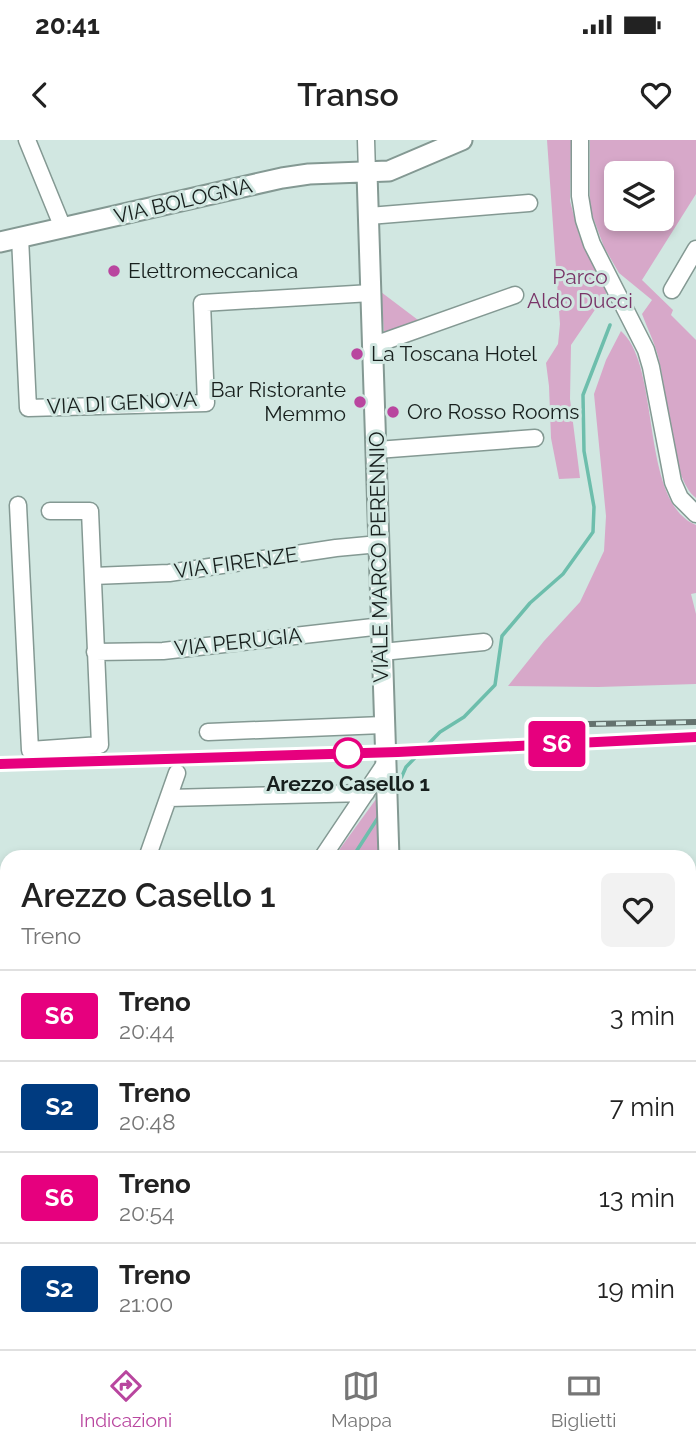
<!DOCTYPE html>
<html lang="it">
<head>
<meta charset="utf-8">
<style>
	body { margin:0; font-family:Raleway,sans-serif; background:#f2f2f2; color:#222; height:100vh; display:flex; flex-direction:column; font-size:26px; white-space:nowrap }
	* { box-sizing:border-box; margin:0 }
	p { font-size:23px; color:#767676 }
	.icon { flex:none; width:38px; height:38px; fill:none; stroke:currentColor; stroke-width:2; stroke-linecap:round; stroke-linejoin:round }
	.map { position:relative; flex:1; overflow:hidden }
	.panel { position:absolute; left:0px; top:710px; width:696px; height:499px; display:flex; flex-direction:column; background:#fff; border-radius:21px 21px 0 0; box-shadow:0 4px 10px #0003 }
	.panel>* { flex:none }
	.badge { padding:0 14px; border-radius:5px; font-size:24px; line-height:46px }
	.tools { position:absolute; left:604px; top:21px; display:grid; gap:14px }
	.tools a { display:grid; place-items:center; width:70px; height:70px; border-radius:10px; background:#fff; box-shadow:0 4px 10px #0003; font-size:35px }
	.map>.badge { position:absolute; translate:-50% -50%; box-shadow:0 0 0 4px #fff }
	.round { display:grid; place-items:center; flex:none; width:74px; height:74px; border-radius:10px; background:#f2f2f2 }
	.summary { display:flex; align-items:center; justify-content:space-between; height:119px; padding:0 21px }
	h1 { font-size:33px; font-weight:600; line-height:52px }
	ul { padding:0; list-style:none }
	li { display:flex; align-items:center; gap:21px; height:91px; padding:0 21px; border-top:2px solid #e0e0e0 }
	li div { flex:1 }
	li b { display:block; font-size:26px }
	li em { font-style:normal }
	li .badge { min-width:77px; font-weight:700; text-align:center }
	.status { display:flex; justify-content:space-between; align-items:center; height:49px; padding:0 35px; background:#fff; direction:ltr }
	.status svg { height:19px; fill:currentColor }
	header { display:flex; justify-content:space-between; align-items:center; height:91px; padding:0 21px; background:#fff; font-size:32px; font-weight:600 }
	.dock { display:flex; justify-content:space-around; align-items:center; height:98px; border-top:2px solid #e0e0e0; background:#fff; font-size:19px; color:#767676 }
	.dock a { display:grid; justify-items:center; gap:4px }
	.dock .selected { color:#b9469f }
	.map>svg:first-child { display:block }
</style>
</head>
<body>
<div class="status"><b>20:41</b><svg viewBox="0 0 49 12"><path d="M0 12V9h3v3zM5 12V6h3v6zM10 12V3h3v9zM15 12V0h3v12zM26 1h20v11H26zM47 4h2v5h-2z"/></svg></div>
<header><svg class="icon" aria-label="back" viewBox="0 0 24 24"><path d="M15 5l-7 7 7 7"/></svg>Transo<svg class="icon" aria-label="heart" viewBox="0 0 24 24"><path d="M12 20l-8-8c-3-5 5-10 8-4 3-6 11-1 8 4z"/></svg></header>
<div class="map">
<svg width="696" height="1209" viewBox="0 0 696 1209">
	<rect width="100%" height="100%" fill="#d1e7e1"/>
	<path fill="#bfddd5" d="M7 994V1202H73L61 1209H0V1000Z"/>
	<path fill="#d7a8c9" fill-rule="evenodd" d="M547 0H571L570 61 579 95 607 152 571 205 570 259 580 338 559 339 551 298 549 246 546 223 558 204 560 184Z
		M590 0H696V54L642 140 673 170 671 175 696 200V358C670 337 668 258 660 225 657 207 648 190 642 174L652 160 619 133 604 107 590 69ZM616 33H662V79H616Z
		M381 152 422 183 389 193 384 192Z
		M621 191C662 227 639 362 696 385V453L691 454 696 474V544L598 547 508 546 544 501 580 462 604 411 606 376 594 254 606 220Z
		M379 655 381 717H334Z
		M74 1202H240L241 1209H62Z"/>
	<g fill="none" stroke-linecap="round" stroke-linejoin="round">
		<path stroke="#6dbeac" stroke-width="3.5" d="M395 652 406 627 440 592 464 577 495 545 502 496 530 463 563 434 593 392 594 367 584 311 583 255 610 185
			M352 718 381 673
			M66 1209 92 1202"/>
		<g stroke="#849993" stroke-width="19">
			<path id="minor" d="M27 0 63 88
				M366 0 367 33
				M580 0V56L584 80 592 104 646 210 651 227 673 342 680 358 696 374
				M369 76 529 63
				M20 97 28 268 206 263 202 163 371 153
				M672 150 696 109
				M374 205 515 155
				M377 310 535 298
				M18 365 30 610 100 605 90 371H50
				M93 436 169 433 336 408 379 404
				M95 512 163 511 382 486
				M382 512 484 502
				M208 592 383 585
				M169 658 366 653
				M147 718 177 633
				M322 718 385 624
				M690 952 696 947
				M0 1021 7 1016
				M690 1132 696 1150
				M544 1202 546 1209
				M633 1202 636 1209"/>
		</g>
		<g stroke="#849993" stroke-width="23">
			<path id="major" d="M367 33 389 718
				M0 102 282 38 309 34 389 31 462 0
				M405 1202 406 1209"/>
		</g>
		<use href="#minor" stroke="#fff" stroke-width="16"/>
		<use href="#major" stroke="#fff" stroke-width="19"/>
		<g stroke="#64726e" stroke-width="6">
			<path id="rail" d="M536 585 696 582
				M0 623 398 612 696 597"/>
		</g>
		<use href="#rail" stroke="#d1e7e1" stroke-width="3.5" stroke-dasharray="10" stroke-linecap="butt"/>
	</g>
	<g fill="none" stroke-linecap="round" stroke-linejoin="round">
		<g stroke="#fff" stroke-width="16">
			<path id="line" d="M0 624 398 612 696 597"/>
		</g>
		<use href="#line" stroke="#e6007e" stroke-width="10"/>
	</g>
	<g fill="#b9469f" stroke="#d1e7e1" stroke-width="2.5">
		<circle cx="114" cy="131" r="7"/>
		<circle cx="357" cy="214" r="7"/>
		<circle cx="360" cy="262" r="7"/>
		<circle cx="393" cy="272" r="7"/>
	</g>
	<circle fill="#fff" stroke="#e6007e" stroke-width="3.5" cx="348" cy="613" r="14"/>
	<g text-anchor="middle" stroke-width="6" stroke-linejoin="round" paint-order="stroke">
		<g font-size="21" fill="#171f1d" stroke="#d1e7e1">
			<text transform="translate(183 61) rotate(-13)" y="7">VIA BOLOGNA</text>
			<text transform="translate(122 263) rotate(-3)" y="7">VIA DI GENOVA</text>
			<text transform="translate(379 417) rotate(-91)" y="7">VIALE MARCO PERENNIO</text>
			<text transform="translate(236 423) rotate(-8)" y="7">VIA FIRENZE</text>
			<text transform="translate(238 502) rotate(-6)" y="7">VIA PERUGIA</text>
		</g>
		<g font-size="21" fill="#171f1d" stroke="#d1e7e1" text-anchor="start">
			<text x="128" y="138">Elettromeccanica</text>
			<text x="371" y="221">La Toscana Hotel</text>
			<text x="346" y="257" text-anchor="end">Bar Ristorante<tspan x="346" dy="24">Memmo</tspan></text>
			<text x="407" y="279">Oro Rosso Rooms</text>
		</g>
		<g font-size="21" fill="#793568" stroke="#d1e7e1">
			<text x="580" y="144">Parco<tspan x="580" dy="24">Aldo Ducci</tspan></text>
		</g>
		<g font-size="21" font-weight="bold" fill="#171f1d" stroke="#d1e7e1">
			<text x="348" y="651">Arezzo Casello 1</text>
		</g>
	</g>
</svg>
<div class="tools">
<a><svg class="icon" aria-label="layers" viewBox="0 0 24 24"><path d="M12 4l9 5-9 5-9-5zM3 14l9 5 9-5"/></svg></a>
</div>
<b class="badge" style="left:557px;top:604px;background:#e6007e;color:#fff">S6</b>
<section class="panel">
<div class="summary"><div><h1>Arezzo Casello 1</h1><p>Treno</p></div><a class="round"><svg class="icon" aria-label="heart" viewBox="0 0 24 24"><path d="M12 20l-8-8c-3-5 5-10 8-4 3-6 11-1 8 4z"/></svg></a></div>
<ul>
<li><span class="badge" style="background:#e6007e;color:#fff">S6</span><div><b>Treno</b><p>20:44</p></div><em>3 min</em></li>
<li><span class="badge" style="background:#003b80;color:#fff">S2</span><div><b>Treno</b><p>20:48</p></div><em>7 min</em></li>
<li><span class="badge" style="background:#e6007e;color:#fff">S6</span><div><b>Treno</b><p>20:54</p></div><em>13 min</em></li>
<li><span class="badge" style="background:#003b80;color:#fff">S2</span><div><b>Treno</b><p>21:00</p></div><em>19 min</em></li>
</ul>
</section>
</div>
<nav class="dock">
<a class="selected"><svg class="icon" aria-label="directions" viewBox="0 0 24 24"><path d="M12 3l9 9-9 9-9-9zM9 14v-3h6M13 9l2 2-2 2"/></svg>Indicazioni</a>
<a><svg class="icon" aria-label="map" viewBox="0 0 24 24"><path d="M3 6l6-2 6 2 6-2v14l-6 2-6-2-6 2zM9 4v14M15 6v14"/></svg>Mappa</a>
<a><svg class="icon" aria-label="tickets" viewBox="0 0 24 24"><path d="M3 7h18v10H3zM15 7v10"/></svg>Biglietti</a>
</nav>
</body>
</html>
